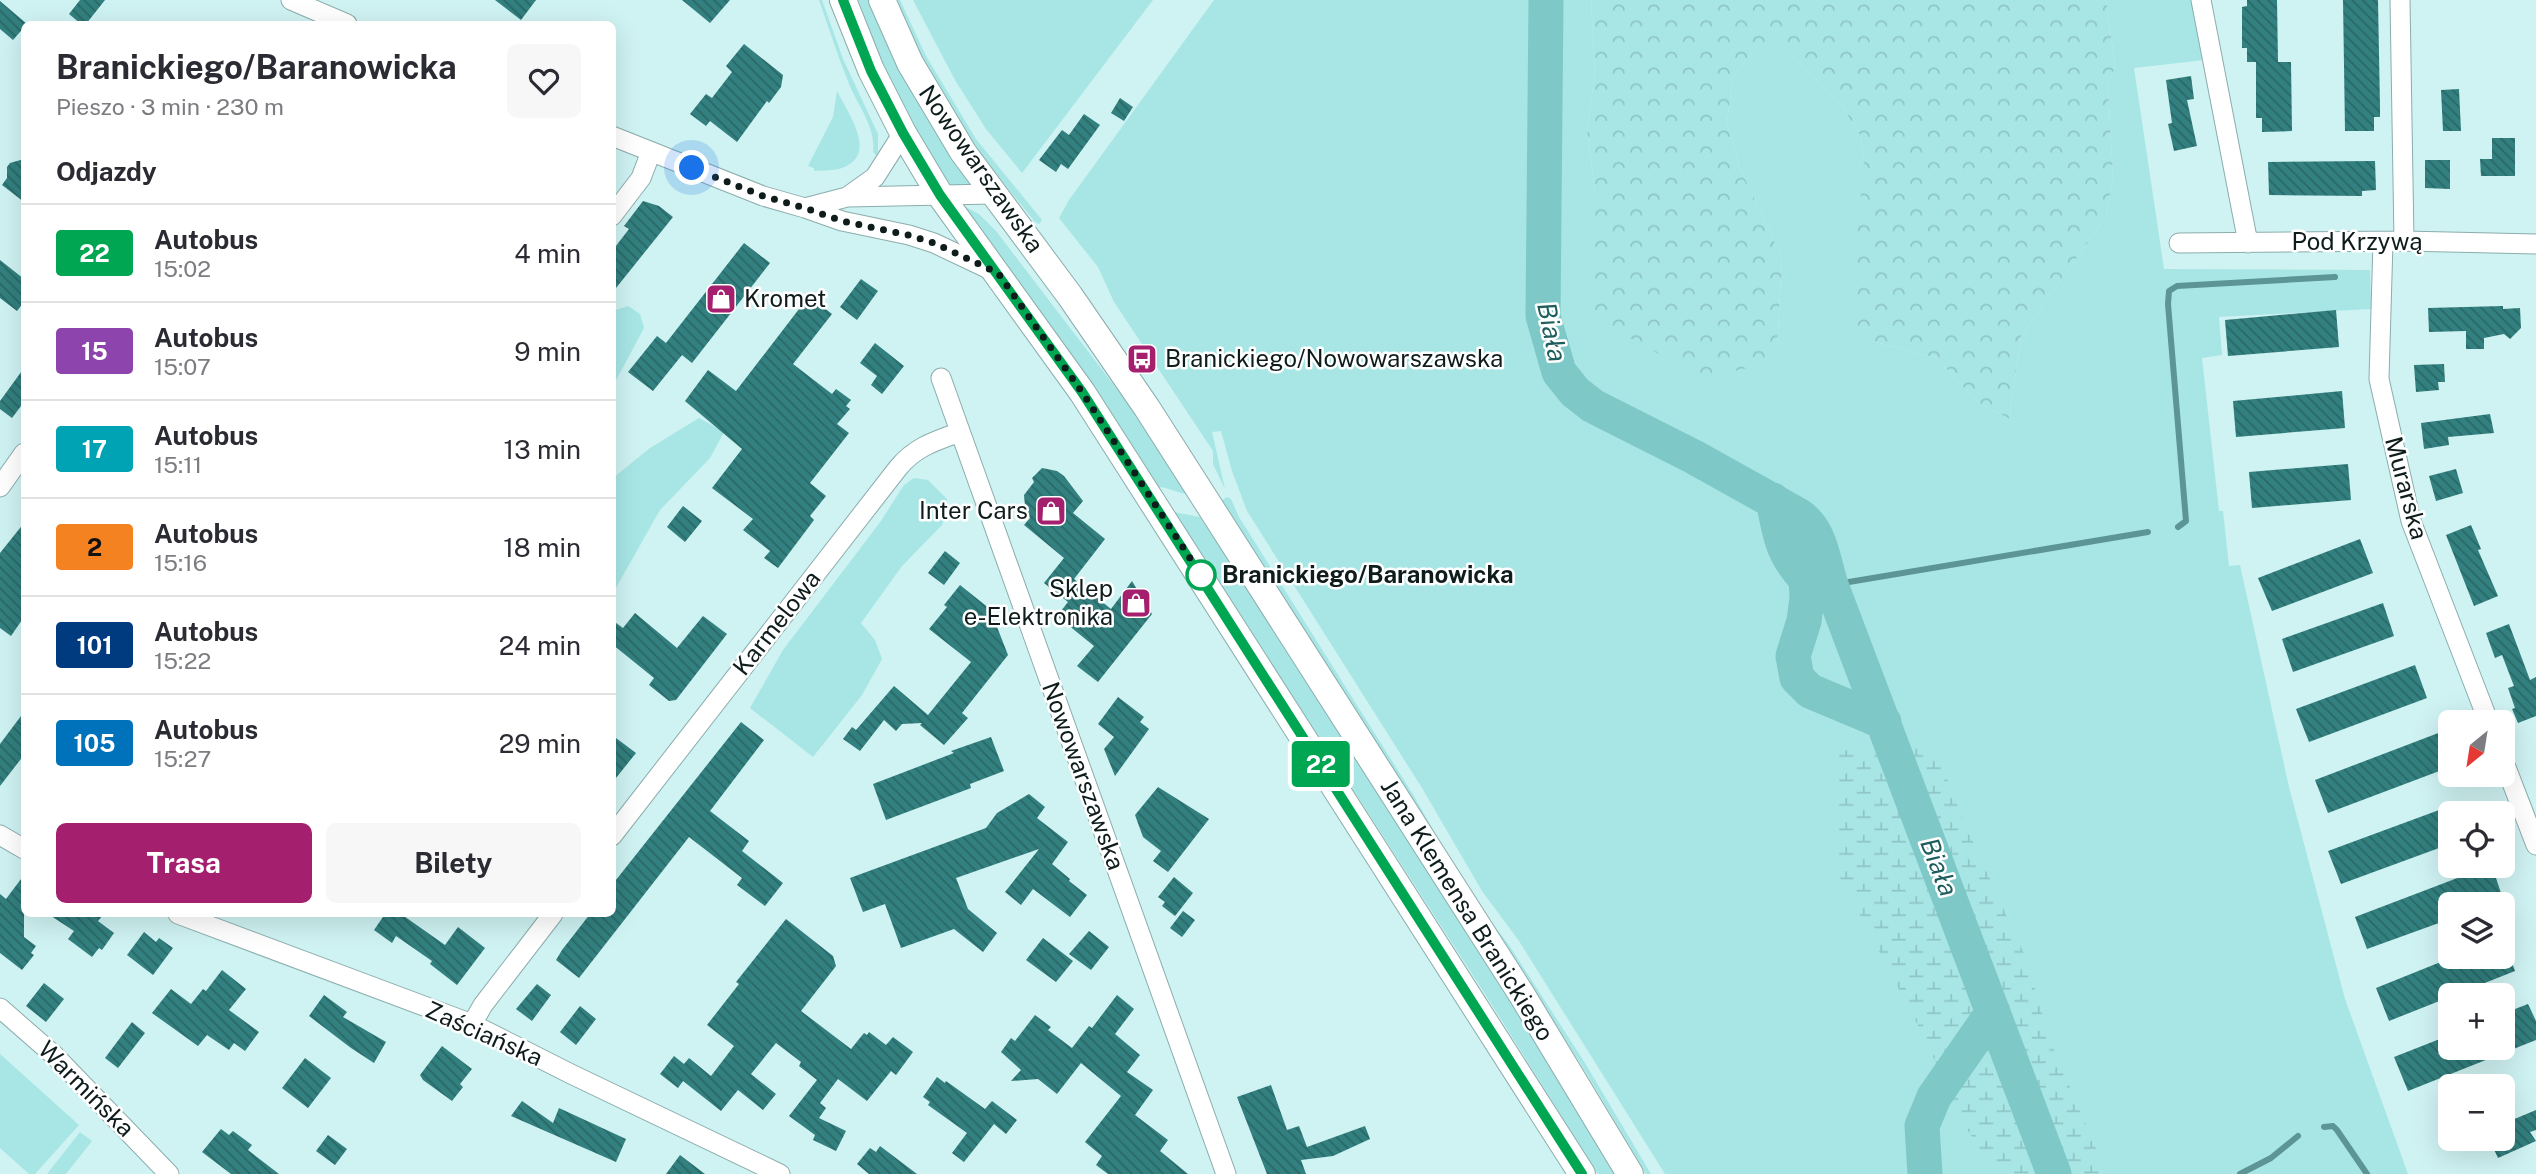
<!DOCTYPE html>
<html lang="pl">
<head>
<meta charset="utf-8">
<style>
	body { margin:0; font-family:"Public Sans",sans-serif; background:#f7f7f7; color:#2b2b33; height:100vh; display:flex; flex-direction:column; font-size:26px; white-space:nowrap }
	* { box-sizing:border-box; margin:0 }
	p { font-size:23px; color:#7c7c81 }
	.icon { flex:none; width:38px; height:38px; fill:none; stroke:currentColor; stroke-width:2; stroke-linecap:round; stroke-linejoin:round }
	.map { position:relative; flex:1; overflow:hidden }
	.panel { position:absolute; left:21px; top:21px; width:595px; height:896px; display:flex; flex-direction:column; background:#fff; border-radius:10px; box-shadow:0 7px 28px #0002 }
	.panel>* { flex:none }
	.badge { padding:0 14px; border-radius:5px; font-size:24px; line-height:46px }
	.needle { width:46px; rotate:210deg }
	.buttons { position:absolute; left:2438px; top:710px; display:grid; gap:14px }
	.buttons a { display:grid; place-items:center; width:77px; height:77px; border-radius:10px; background:#fff; box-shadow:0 7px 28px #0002; font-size:35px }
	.you { position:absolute; width:35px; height:35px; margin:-18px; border:5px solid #fff; border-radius:50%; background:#1a73e8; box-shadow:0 0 0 10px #1a73e833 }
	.map>.badge { position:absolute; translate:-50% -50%; box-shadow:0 0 0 4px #fff }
	h2 { padding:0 35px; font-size:26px; line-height:63px }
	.round { display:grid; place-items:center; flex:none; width:74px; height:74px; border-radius:10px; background:#f7f7f7 }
	.head { display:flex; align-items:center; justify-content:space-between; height:119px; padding:0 35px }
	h1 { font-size:33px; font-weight:700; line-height:52px }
	.button { display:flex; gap:14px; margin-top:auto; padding:14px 35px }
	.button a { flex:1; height:80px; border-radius:10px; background:#a4206e; color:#fff; font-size:28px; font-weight:700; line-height:80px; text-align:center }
	.button a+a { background:#f7f7f7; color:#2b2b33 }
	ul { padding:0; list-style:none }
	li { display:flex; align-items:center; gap:21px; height:98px; padding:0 35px; border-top:2px solid #e1e1e2 }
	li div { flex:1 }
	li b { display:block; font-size:26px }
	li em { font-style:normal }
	li .badge { min-width:77px; font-weight:700; text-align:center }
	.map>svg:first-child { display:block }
</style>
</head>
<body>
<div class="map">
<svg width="2536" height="1174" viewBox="0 0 2536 1174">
	<defs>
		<pattern id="forest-crowns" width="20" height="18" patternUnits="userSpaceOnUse" patternTransform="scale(1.75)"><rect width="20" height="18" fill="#a7e6e5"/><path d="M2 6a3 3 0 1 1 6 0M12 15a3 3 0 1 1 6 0" fill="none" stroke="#8fc5c4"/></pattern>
		<pattern id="wetland-marsh" width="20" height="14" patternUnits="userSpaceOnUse" patternTransform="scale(1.75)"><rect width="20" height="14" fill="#a7e6e5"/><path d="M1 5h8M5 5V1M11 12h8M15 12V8" fill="none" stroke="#8fc5c4"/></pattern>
		<pattern id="building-back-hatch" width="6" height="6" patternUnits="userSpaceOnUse" patternTransform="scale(1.75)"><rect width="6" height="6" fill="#32807f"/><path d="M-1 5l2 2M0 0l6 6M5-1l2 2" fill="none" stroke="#296867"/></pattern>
	</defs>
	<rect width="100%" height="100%" fill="#cff2f2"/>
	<path fill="#a7e6e5" d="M819 0H822L843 59 878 134V157L873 152C876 127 858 106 849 84 838 57 829 28 819 0Z
		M858 0H869L911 90 935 132 976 190 950 185C913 126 880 66 858 0Z
		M896 0H900L926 56 976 139 1042 220 1039 224 1035 222C1007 187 978 153 954 115 930 79 913 39 896 0Z
		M913 0H1153L1022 173 986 129 955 80Z
		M1214 0H1591L1595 73 1587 131 1595 192 1777 350 1782 258 1739 166 1727 122 1733 77 1758 45H1778L1793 56 1840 103 1860 135 1864 160 1868 340 1937 358 1976 401 2009 419 2021 336 2106 217 2113 176 2108 88 2115 66 2106 0H2197L2204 60 2134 68 2164 269 2370 270 2371 309 2219 317 2222 355 2202 358 2219 511H2223L2229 566 2240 565 2289 787 2345 999 2408 1174H1665L1519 941 1482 891 1422 788 1247 511 1232 471 1221 431 1212 432 1225 489 1213 464V451L1114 302 1098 267 1059 218 1069 200Z
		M837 91C848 113 879 155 842 168 834 171 822 170 814 171V168L808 166 833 117Z
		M962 205 979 214 996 231 1139 418 1188 495 1162 487 1159 488Z
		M628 306 640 314 644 328 613 386V311Z
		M699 418 724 432 710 458 660 510 613 593V478L650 448Z
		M914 478 928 480 947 499V512L942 525 902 566 861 623 875 640 882 659 862 695 813 757 750 708 783 650 881 521 904 485Z
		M1227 497 1231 499 1239 517 1414 796 1463 883 1221 501Z
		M1174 512 1200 517 1509 992 1617 1174H1598L1485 994Z
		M1482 910 1509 945 1585 1063 1651 1174H1646L1582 1066Z
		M0 1054 79 1125 35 1174H29L0 1148Z
		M80 1132 92 1141 66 1174H47Z"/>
	<path fill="url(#forest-crowns)" d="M1591 0H2106L2115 66 2108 88 2113 176 2106 217 2021 336 2009 419 1976 401 1937 358 1868 340 1856 327 1852 290 1864 160 1860 135 1840 103 1793 56 1777 45H1758L1733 77 1727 122 1739 166 1782 258 1777 350 1762 364 1704 379 1601 322 1592 306 1595 192 1587 131 1595 73Z"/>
	<path fill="url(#wetland-marsh)" d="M1934 746 1964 822 2025 956 2051 1043 2107 1174H1996L1967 1129 1922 1033 1837 872 1836 751Z"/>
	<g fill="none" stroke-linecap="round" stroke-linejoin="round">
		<path stroke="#5d9594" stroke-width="6" d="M2178 527 2186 521 2168 304 2169 291 2177 286 2335 277
			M1831 585 2148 532
			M2324 1127 2333 1126 2337 1130 2367 1174
			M2240 1174 2271 1158 2298 1136"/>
		<path stroke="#7ec9c8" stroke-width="35" d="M1546 0 1543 316 1559 372 1575 392 1593 406 1694 457 1798 515C1821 530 1823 560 1831 585L2054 1174
			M1773 500C1780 534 1781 553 1806 579L1807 598 1804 621 1793 656 1797 678 1810 691 1884 722
			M1925 1174 1922 1126 1934 1097 1993 1012"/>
	</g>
	<path fill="url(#building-back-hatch)" d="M80 0H105L86 24H81L69 14Z
		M495 0H536L521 20Z
		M682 0H730L710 23Z
		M2247 0H2277L2278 62H2291L2292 131 2262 132V118H2256V62H2247V48H2242V7L2247 6Z
		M2343 0H2378L2380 107V117H2374V131H2345Z
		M0 1 27 24 13 40 0 29Z
		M744 44 783 75 781 87 769 103 767 101 737 142 710 121 706 126 690 114 706 94 712 98 732 72 726 66Z
		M2191 76 2194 99 2187 100 2197 146 2174 151 2168 124 2172 123 2166 80Z
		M2459 89 2461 131H2443L2441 90Z
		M1120 98 1133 107 1124 121 1111 113Z
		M1084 114 1100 125 1068 169 1061 164 1056 172 1039 160 1062 130 1069 135Z
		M2492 138H2515V176H2481L2480 159H2492Z
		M24 159V202L2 185 7 178V167L10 163Z
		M2425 160H2450V189L2425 188Z
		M2375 161 2376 190 2362 191V196L2269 195 2268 162Z
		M643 201 659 206 673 217 612 293V251L629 229 624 226Z
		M744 243 770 263 692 363 682 355 653 391 628 372 657 336 666 343Z
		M0 260 24 279V302L17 311 0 298Z
		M861 279 878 291 857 320 840 307Z
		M809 296 832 314 793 364 832 394 836 389 851 400 846 406 850 409 837 424 849 433 810 483 826 496 810 516 814 520 778 568 764 558 770 551 743 530 753 519 712 488 742 449 685 401 708 370 736 391Z
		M2503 306V309L2520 308 2521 328 2510 339 2504 334 2484 338V349H2466V331L2429 332 2428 308Z
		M2336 310 2339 347 2228 356 2225 320Z
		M875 343 904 366 882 394 871 385 877 376 860 363Z
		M2444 364 2445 382H2438L2439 390 2416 392 2414 365Z
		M24 368V402L12 418 0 409V401Z
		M2342 391 2345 428 2236 437 2233 401Z
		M2490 414 2494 433 2448 437 2449 445 2424 449 2421 423Z
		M2348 464 2351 500 2252 508 2249 472Z
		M1042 468 1057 471 1064 476 1083 501 1073 513 1105 539 1074 579 1111 609 1132 581 1152 614 1098 682 1077 666 1094 646 1057 616 1068 602 1044 583 1064 558 1024 525 1030 518 1025 506 1024 495 1034 482 1032 478Z
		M2456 469 2463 493 2436 501 2429 476Z
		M683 506 702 521 685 542 667 527Z
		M24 523V617L11 636 0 628V553Z
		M2471 525 2481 549 2478 550 2498 596 2474 606 2446 535Z
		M2360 539 2373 573 2272 611 2258 578Z
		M945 551 960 563 944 585 928 573Z
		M960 585 990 609 1008 655 962 713 968 718 944 745 920 725 922 723 902 724 896 731 884 720 860 751 843 739 852 727 856 730 894 686 928 715 971 662 929 629 947 607 944 605Z
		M2383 603 2394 636 2293 672 2282 639Z
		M635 613 677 648 703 616 727 634 676 700 669 701 649 685 654 678 612 644V620L623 628Z
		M2509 624 2530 680 2536 677V716L2518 723 2512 709 2515 708 2508 688 2514 686 2502 655 2495 658 2486 633Z
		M2415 665 2427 698 2309 742 2296 709Z
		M1118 697 1144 717 1140 722 1149 729 1115 776 1104 749 1114 737 1098 724Z
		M24 712V755L0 786V744Z
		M741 722 764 740 710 811 749 841 742 851 783 883 765 906 737 885 742 878 689 837 579 978 556 960 562 950 590 914H612V885Z
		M2441 732 2450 756V767L2328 813 2315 780Z
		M612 735 636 753 612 783Z
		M991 737 1004 771 970 784 971 788 886 820 873 784 954 753 951 751Z
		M1158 787 1209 819 1168 872 1153 861 1161 851 1143 837 1135 815Z
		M1029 794 1045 807 1037 818 1068 842 1052 864 1070 879 1069 881 1087 895 1070 917 1033 889 1021 905 1005 892 1039 849 956 878 968 909 997 933 983 952 954 929 901 948 885 904 863 912 850 878 986 828 997 813Z
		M2450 806V844L2341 884 2328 851Z
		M2489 866H2492L2503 899 2487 905H2450V919L2367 949 2355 917Z
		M24 875V937L36 946 31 953 34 955 22 970 0 953V894L6 899Z
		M1174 877 1193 893 1175 916 1162 906 1165 902 1158 897Z
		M1183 911 1195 920 1182 937 1170 928Z
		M48 914H104L98 921 114 933 102 950 99 948 92 957 68 939 74 931Z
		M385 914H401L445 945 458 927 485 948 457 985 430 964 432 961 396 936 392 943 374 930Z
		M786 919 833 956 836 966 801 1011 851 1049 864 1033 867 1035 869 1032 886 1045 893 1037 913 1052 896 1075 891 1071 867 1101 838 1079 820 1103 826 1108 819 1118 846 1131 836 1151 813 1140 815 1135 789 1116 817 1080 799 1066 801 1062 776 1043 751 1074 776 1094 763 1110 738 1090 721 1111 683 1081 678 1088 660 1074 674 1056 684 1064 689 1058 711 1076 734 1046 707 1025 739 984 736 982Z
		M1089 931 1109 947 1091 970 1069 954Z
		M144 932 156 942 159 938 173 948 153 975 127 955Z
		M1043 938 1073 961 1056 982 1026 960Z
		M2453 957H2510L2515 971 2389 1021 2376 988Z
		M222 970 246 989 229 1010 259 1032 245 1051 234 1043 229 1050 207 1035 198 1046 152 1013 171 989 191 1004 203 989 206 991Z
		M44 983 64 999 46 1022 26 1006Z
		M537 984 551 995 532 1021 516 1009Z
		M324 995 347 1012 343 1017 386 1042 374 1063 351 1048 309 1016Z
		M1117 995 1134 1009 1115 1034 1140 1055 1127 1072 1153 1090 1135 1115 1168 1140 1160 1151 1188 1174H1108L1096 1165 1102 1156 1085 1142 1121 1096 1081 1063 1057 1094 1038 1079 1011 1081 1021 1070 1001 1052 1011 1038 1015 1041 1035 1015 1051 1027 1048 1030 1072 1048 1089 1026 1092 1028Z
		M2528 1004 2536 1021V1040L2408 1091 2394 1057 2450 1035V1048H2502V1014Z
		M580 1006 596 1019 576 1045 560 1032Z
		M132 1022 145 1033 118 1068 105 1058Z
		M442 1046 472 1069 460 1084 463 1087 452 1101 423 1080 420 1075Z
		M305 1058 331 1078 308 1108 282 1088Z
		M937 1077 945 1083 946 1081 985 1109 992 1101 1017 1120 1006 1134 994 1124 964 1162 952 1153 967 1133 928 1105 930 1102 923 1097Z
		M1271 1085 1287 1130 1299 1126 1307 1147 1365 1126 1370 1139 1333 1156 1301 1160 1306 1174H1267L1237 1097Z
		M522 1101 553 1123 559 1108 626 1139 616 1162 511 1116Z
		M2536 1110V1130L2530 1132 2536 1141 2498 1158 2489 1139H2512L2505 1123Z
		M221 1129 229 1135 233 1131 252 1145 248 1150 279 1174H231L202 1152Z
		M328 1135 347 1149 335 1165 316 1151Z
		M880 1146 917 1174H869L857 1164 870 1148 876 1152Z
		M680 1155 705 1174H666Z"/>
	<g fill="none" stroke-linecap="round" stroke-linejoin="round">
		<g stroke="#8badac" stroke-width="21">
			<path id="minor" d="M291 0 347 24
				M2201 0 2248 243
				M2400 0 2404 241
				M612 136 763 196 805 208 842 221 909 235 934 243 993 271
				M847 197 875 177 903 133
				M805 208 847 197 993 194
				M612 216 641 178 651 152
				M2383 242 2379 379 2411 521 2489 723
				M2179 243 2404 241 2536 244
				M941 378 1226 1174
				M0 487 24 453
				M2502 757 2536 845
				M0 835 24 849
				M612 836 898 468C915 447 935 441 960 432
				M178 914 472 1024 571 1074 780 1174
				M0 1008 55 1056 169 1174
				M472 1024 483 1005 553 914"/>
		</g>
		<g stroke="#8badac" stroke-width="28">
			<path id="secondary" d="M843 0 871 70 903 133 940 195 1082 392 1582 1174
				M882 0 910 63 963 152 1070 296 1147 408 1522 995 1630 1174"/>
		</g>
		<use href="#minor" stroke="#fff" stroke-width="19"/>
		<use href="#secondary" stroke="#fff" stroke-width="26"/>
	</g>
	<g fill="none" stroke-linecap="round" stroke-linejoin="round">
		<g stroke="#fff" stroke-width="16">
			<path id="line" d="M843 0 871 71 903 133 940 195 1082 392 1582 1174"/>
		</g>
		<use href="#line" stroke="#00a651" stroke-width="10"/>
		<path stroke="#0f1c1c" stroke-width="7" stroke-dasharray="0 12.6" d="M692 168 763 196 805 208 842 221 908 235 934 243 998 273 1082 392 1201 575"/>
	</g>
	<defs>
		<g id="shop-square" transform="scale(1.575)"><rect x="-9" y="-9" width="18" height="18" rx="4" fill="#a4206e" stroke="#fff"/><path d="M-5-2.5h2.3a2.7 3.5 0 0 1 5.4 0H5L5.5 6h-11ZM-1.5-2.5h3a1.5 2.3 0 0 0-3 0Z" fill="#fff"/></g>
		<g id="bus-square" transform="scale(1.575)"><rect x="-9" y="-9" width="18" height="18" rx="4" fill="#a4206e" stroke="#fff"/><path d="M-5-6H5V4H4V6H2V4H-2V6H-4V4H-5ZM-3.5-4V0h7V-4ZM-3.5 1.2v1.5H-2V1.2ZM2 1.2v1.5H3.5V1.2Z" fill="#fff"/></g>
	</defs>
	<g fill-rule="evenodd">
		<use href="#shop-square" x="721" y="299"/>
		<use href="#bus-square" x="1142" y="359"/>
		<use href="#shop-square" x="1051" y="511"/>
		<use href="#shop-square" x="1136" y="603"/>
	</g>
	<circle fill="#fff" stroke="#00a651" stroke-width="3.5" cx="1201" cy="575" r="14"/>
	<g text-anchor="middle" stroke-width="5" stroke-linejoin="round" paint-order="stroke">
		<g font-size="24" fill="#0f1c1c" stroke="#fff">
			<text transform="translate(981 169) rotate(55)" y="8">Nowowarszawska</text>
			<text x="2357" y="250">Pod Krzywą</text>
			<text transform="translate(2406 488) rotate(75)" y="8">Murarska</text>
			<text transform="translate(777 623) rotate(-52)" y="8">Karmelowa</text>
			<text transform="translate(1083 776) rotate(70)" y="8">Nowowarszawska</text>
			<text transform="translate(1467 910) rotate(58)" y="8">Jana Klemensa Branickiego</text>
			<text transform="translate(484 1034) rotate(24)" y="8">Zaściańska</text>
			<text transform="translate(86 1089) rotate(45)" y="8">Warmińska</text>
		</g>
		<g font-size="24" fill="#0f1c1c" stroke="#fff" text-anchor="start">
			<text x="744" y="307">Kromet</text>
			<text x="1165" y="367">Branickiego/Nowowarszawska</text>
			<text x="1028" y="519" text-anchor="end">Inter Cars</text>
			<text x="1113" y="597" text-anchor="end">Sklep<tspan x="1113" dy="28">e-Elektronika</tspan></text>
		</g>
		<g font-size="24" font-weight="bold" fill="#0f1c1c" stroke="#fff" text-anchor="start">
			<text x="1222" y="583">Branickiego/Baranowicka</text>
		</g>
		<g font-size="26" font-style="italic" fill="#1d5d5c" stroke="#fff">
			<text transform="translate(1552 332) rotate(78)" y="9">Biała</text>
			<text transform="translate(1939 867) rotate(69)" y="9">Biała</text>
		</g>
	</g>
</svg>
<div class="buttons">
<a><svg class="needle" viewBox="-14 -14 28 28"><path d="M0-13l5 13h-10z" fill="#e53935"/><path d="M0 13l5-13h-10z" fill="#7c7c81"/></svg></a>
<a><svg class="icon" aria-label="locate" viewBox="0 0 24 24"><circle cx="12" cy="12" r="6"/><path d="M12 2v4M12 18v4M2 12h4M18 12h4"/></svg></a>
<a><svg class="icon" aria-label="layers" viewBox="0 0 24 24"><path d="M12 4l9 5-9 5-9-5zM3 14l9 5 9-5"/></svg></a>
<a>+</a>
<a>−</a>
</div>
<div class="you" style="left:692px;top:168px"></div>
<b class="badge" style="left:1321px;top:764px;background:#00a651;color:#fff">22</b>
<section class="panel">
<div class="head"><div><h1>Branickiego/Baranowicka</h1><p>Pieszo · 3 min · 230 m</p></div><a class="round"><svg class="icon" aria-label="heart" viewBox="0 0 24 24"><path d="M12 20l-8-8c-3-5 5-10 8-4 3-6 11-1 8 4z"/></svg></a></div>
<h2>Odjazdy</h2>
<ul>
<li><span class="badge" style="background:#00a651;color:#fff">22</span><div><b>Autobus</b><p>15:02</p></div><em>4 min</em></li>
<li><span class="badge" style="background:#8e44ad;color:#fff">15</span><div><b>Autobus</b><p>15:07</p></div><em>9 min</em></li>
<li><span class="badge" style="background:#00a3b4;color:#fff">17</span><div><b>Autobus</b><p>15:11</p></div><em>13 min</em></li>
<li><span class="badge" style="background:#f58220;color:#111">2</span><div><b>Autobus</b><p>15:16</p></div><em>18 min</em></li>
<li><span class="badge" style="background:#003b80;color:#fff">101</span><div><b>Autobus</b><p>15:22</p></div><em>24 min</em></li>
<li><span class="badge" style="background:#0072bc;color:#fff">105</span><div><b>Autobus</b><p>15:27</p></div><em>29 min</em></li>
</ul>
<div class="button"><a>Trasa</a><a>Bilety</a></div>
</section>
</div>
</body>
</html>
